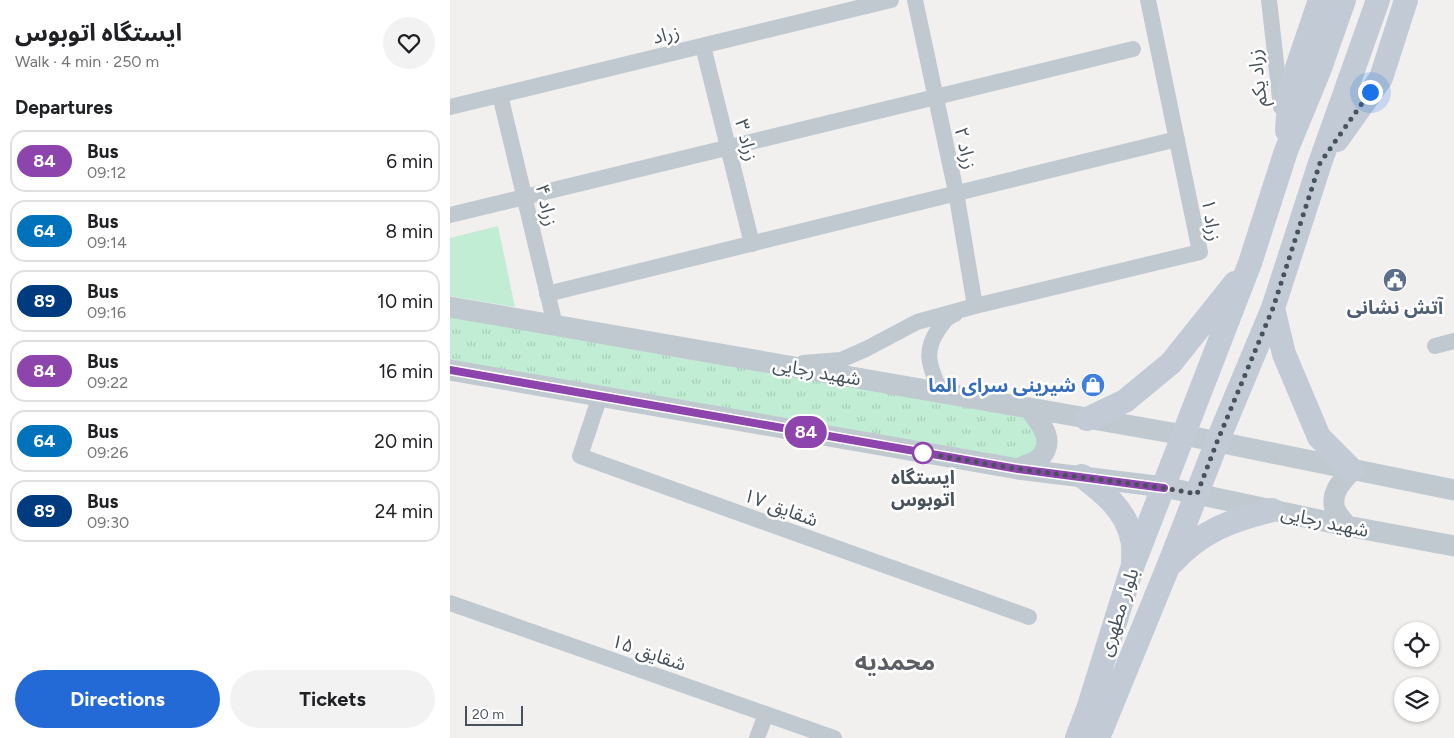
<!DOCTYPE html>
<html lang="en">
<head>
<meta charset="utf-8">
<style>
	body { margin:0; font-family:Figtree,"Noto Sans Arabic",sans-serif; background:#f2f2f2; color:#202124; height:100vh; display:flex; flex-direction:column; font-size:19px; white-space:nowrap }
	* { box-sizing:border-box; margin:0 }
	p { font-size:16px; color:#757577 }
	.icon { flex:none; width:28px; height:28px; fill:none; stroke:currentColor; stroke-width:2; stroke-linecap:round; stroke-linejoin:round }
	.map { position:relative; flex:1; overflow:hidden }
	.details { display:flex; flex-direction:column; background:#fff; width:450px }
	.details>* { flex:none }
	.badge { padding:0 10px; border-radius:16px; font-size:18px; line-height:32px }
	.controls { position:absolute; left:944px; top:622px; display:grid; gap:10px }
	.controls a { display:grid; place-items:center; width:45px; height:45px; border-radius:50%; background:#fff; box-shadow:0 1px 4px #0004; font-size:25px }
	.scale { position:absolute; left:15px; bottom:12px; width:58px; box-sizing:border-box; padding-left:5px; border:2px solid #48525c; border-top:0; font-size:14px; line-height:18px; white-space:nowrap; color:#48525c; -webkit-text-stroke:4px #fff; paint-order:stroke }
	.you { position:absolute; width:25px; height:25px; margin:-12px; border:4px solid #fff; border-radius:50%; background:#1a73e8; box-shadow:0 0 0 8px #1a73e833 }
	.map>.badge { position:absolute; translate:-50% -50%; box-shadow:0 0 0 2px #fff }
	h2 { padding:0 15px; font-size:19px; line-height:45px }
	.round { display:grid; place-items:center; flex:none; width:52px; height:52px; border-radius:26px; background:#f2f2f2 }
	.summary { display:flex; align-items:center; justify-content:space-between; height:85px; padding:0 15px }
	h1 { font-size:24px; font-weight:700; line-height:38px }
	.cta { display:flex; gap:10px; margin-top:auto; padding:10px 15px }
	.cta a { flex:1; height:58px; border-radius:30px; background:#246ad7; color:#fff; font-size:20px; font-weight:700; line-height:58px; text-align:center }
	.cta a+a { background:#f2f2f2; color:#202124 }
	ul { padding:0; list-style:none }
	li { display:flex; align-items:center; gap:15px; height:62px; margin:0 10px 8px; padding:0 5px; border:2px solid #e0e0e0; border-radius:15px }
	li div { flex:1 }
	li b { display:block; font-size:19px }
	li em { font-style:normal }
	li .badge { min-width:55px; font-weight:700; text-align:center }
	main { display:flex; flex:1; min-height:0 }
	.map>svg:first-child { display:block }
</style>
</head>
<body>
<main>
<section class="details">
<div class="summary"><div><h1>ایستگاه اتوبوس</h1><p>Walk · 4 min · 250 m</p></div><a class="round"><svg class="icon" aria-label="heart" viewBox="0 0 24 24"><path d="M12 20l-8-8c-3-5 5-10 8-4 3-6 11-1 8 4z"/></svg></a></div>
<h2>Departures</h2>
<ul>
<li><span class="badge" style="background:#8e44ad;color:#fff">84</span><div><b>Bus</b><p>09:12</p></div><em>6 min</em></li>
<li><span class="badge" style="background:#0072bc;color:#fff">64</span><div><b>Bus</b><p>09:14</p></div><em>8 min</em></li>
<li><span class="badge" style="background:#003b80;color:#fff">89</span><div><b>Bus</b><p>09:16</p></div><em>10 min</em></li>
<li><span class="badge" style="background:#8e44ad;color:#fff">84</span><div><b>Bus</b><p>09:22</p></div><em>16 min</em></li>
<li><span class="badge" style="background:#0072bc;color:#fff">64</span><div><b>Bus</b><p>09:26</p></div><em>20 min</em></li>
<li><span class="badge" style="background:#003b80;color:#fff">89</span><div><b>Bus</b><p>09:30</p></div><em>24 min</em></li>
</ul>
<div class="cta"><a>Directions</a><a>Tickets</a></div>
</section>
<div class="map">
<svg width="1004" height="738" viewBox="0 0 1004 738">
	<defs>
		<pattern id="grass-tufts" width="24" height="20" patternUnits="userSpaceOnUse" patternTransform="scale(1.25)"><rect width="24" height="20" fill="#c1edd4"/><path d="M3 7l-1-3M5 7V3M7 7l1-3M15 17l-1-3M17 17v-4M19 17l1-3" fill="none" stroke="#a7cdb8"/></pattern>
	</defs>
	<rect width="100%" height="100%" fill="#f2f0ef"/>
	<path fill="url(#grass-tufts)" d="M0 307 580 409 597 445 568 469 0 370Z"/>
	<path fill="#c1edd4" d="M48 226 65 307 0 296V238Z"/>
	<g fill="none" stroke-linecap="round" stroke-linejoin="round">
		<path stroke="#c1c9d0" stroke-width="16" d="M465 0 506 192 525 306
			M819 0 831 107
			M253 46 302 244
			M50 95 105 325
			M0 107 441 0
			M0 215 683 49
			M97 294 727 139
			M985 346 1004 341
			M353 363 391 360 416 349 467 322 525 306 750 252 698 0
			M491 393C481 369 472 354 488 330 494 322 495 318 505 314
			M150 396 130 456 579 617
			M0 603 384 738
			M307 738 316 714"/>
		<path stroke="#c1c9d0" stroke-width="21" d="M0 307 734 435 1004 490
			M0 370 568 469 714 487 897 526 1004 546
			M568 469C574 466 585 463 590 458 606 440 591 424 580 409
			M897 526C893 521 887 515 885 509 880 493 892 481 902 470"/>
		<path stroke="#c1cad5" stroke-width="24" d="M837 131 840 88 870 0
			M887 140 931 78 956 0
			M823 308 834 354 869 437 902 470
			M637 419 675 401 721 363 785 283
			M632 476C654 493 676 510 682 539 684 546 683 555 683 562
			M723 562C751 531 782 520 822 510
			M627 738 638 709 683 565 800 263 836 151 869 71 894 0
			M648 738 718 567 767 442 823 308 870 163 928 0"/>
	</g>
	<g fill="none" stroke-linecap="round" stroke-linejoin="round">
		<g stroke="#fff" stroke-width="11">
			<path id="line" d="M0 370 568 469 714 488"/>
		</g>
		<use href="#line" stroke="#8e44ad" stroke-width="8"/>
		<path stroke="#48525c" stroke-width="5" stroke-dasharray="0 9" d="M473 453 568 469 714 488 747 494 767 442 823 308 870 163 920 92"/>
	</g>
	<defs>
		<g id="civic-disc" transform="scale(1.25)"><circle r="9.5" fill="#5c6f8a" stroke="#fff"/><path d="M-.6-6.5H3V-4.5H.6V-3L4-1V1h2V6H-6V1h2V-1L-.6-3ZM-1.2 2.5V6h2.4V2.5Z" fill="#fff"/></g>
		<g id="shop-disc" transform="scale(1.25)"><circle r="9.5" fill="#3f7fe0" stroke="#fff"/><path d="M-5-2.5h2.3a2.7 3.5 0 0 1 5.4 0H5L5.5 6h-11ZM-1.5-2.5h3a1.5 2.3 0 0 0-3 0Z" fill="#fff"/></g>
	</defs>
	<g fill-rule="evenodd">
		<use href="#civic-disc" x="945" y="280"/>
		<use href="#shop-disc" x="643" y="385"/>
	</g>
	<circle fill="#fff" stroke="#8e44ad" stroke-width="2.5" cx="473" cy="453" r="10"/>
	<g text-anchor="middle" stroke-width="5" stroke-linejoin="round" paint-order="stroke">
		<g font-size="19" fill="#48525c" stroke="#fff">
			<text transform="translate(216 34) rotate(-14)" y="7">زراد</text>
			<text transform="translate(807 78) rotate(-96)" y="7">زراد یکم</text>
			<text transform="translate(297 140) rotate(76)" y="7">زراد ۳</text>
			<text transform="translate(516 148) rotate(77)" y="7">زراد ۲</text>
			<text transform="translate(97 205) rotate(77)" y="7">زراد ۴</text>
			<text transform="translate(762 220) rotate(81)" y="7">زراد ۱</text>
			<text transform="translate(367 371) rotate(10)" y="7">شهید رجایی</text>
			<text transform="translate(331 507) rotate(20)" y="7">شقایق ۱۷</text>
			<text transform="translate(875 521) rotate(12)" y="7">شهید رجایی</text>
			<text transform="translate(668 612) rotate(-72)" y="7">بلوار مطهری</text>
			<text transform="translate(199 652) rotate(19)" y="7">شقایق ۱۵</text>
		</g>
		<g font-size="19" font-weight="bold" fill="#4e5e75" stroke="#fff">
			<text x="945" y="314">آتش نشانی</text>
		</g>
		<g font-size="19" font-weight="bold" fill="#366cbe" stroke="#fff" text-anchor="end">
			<text x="626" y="392">شیرینی سرای الما</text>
		</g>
		<g font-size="19" font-weight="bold" fill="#48525c" stroke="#fff">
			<text x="473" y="484">ایستگاه<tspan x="473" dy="22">اتوبوس</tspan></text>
		</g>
		<g font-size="24" font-weight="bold" fill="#5c5f64" stroke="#fff">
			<text x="445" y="670">محمدیه</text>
		</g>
	</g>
</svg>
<div class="controls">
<a><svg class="icon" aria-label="locate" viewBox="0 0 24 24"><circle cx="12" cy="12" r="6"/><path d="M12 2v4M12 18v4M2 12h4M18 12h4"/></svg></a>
<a><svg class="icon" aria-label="layers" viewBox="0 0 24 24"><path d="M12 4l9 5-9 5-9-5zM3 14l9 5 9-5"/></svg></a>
</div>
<div class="scale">20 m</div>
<div class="you" style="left:920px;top:92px"></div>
<b class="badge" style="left:356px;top:432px;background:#8e44ad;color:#fff">84</b>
</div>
</main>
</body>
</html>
